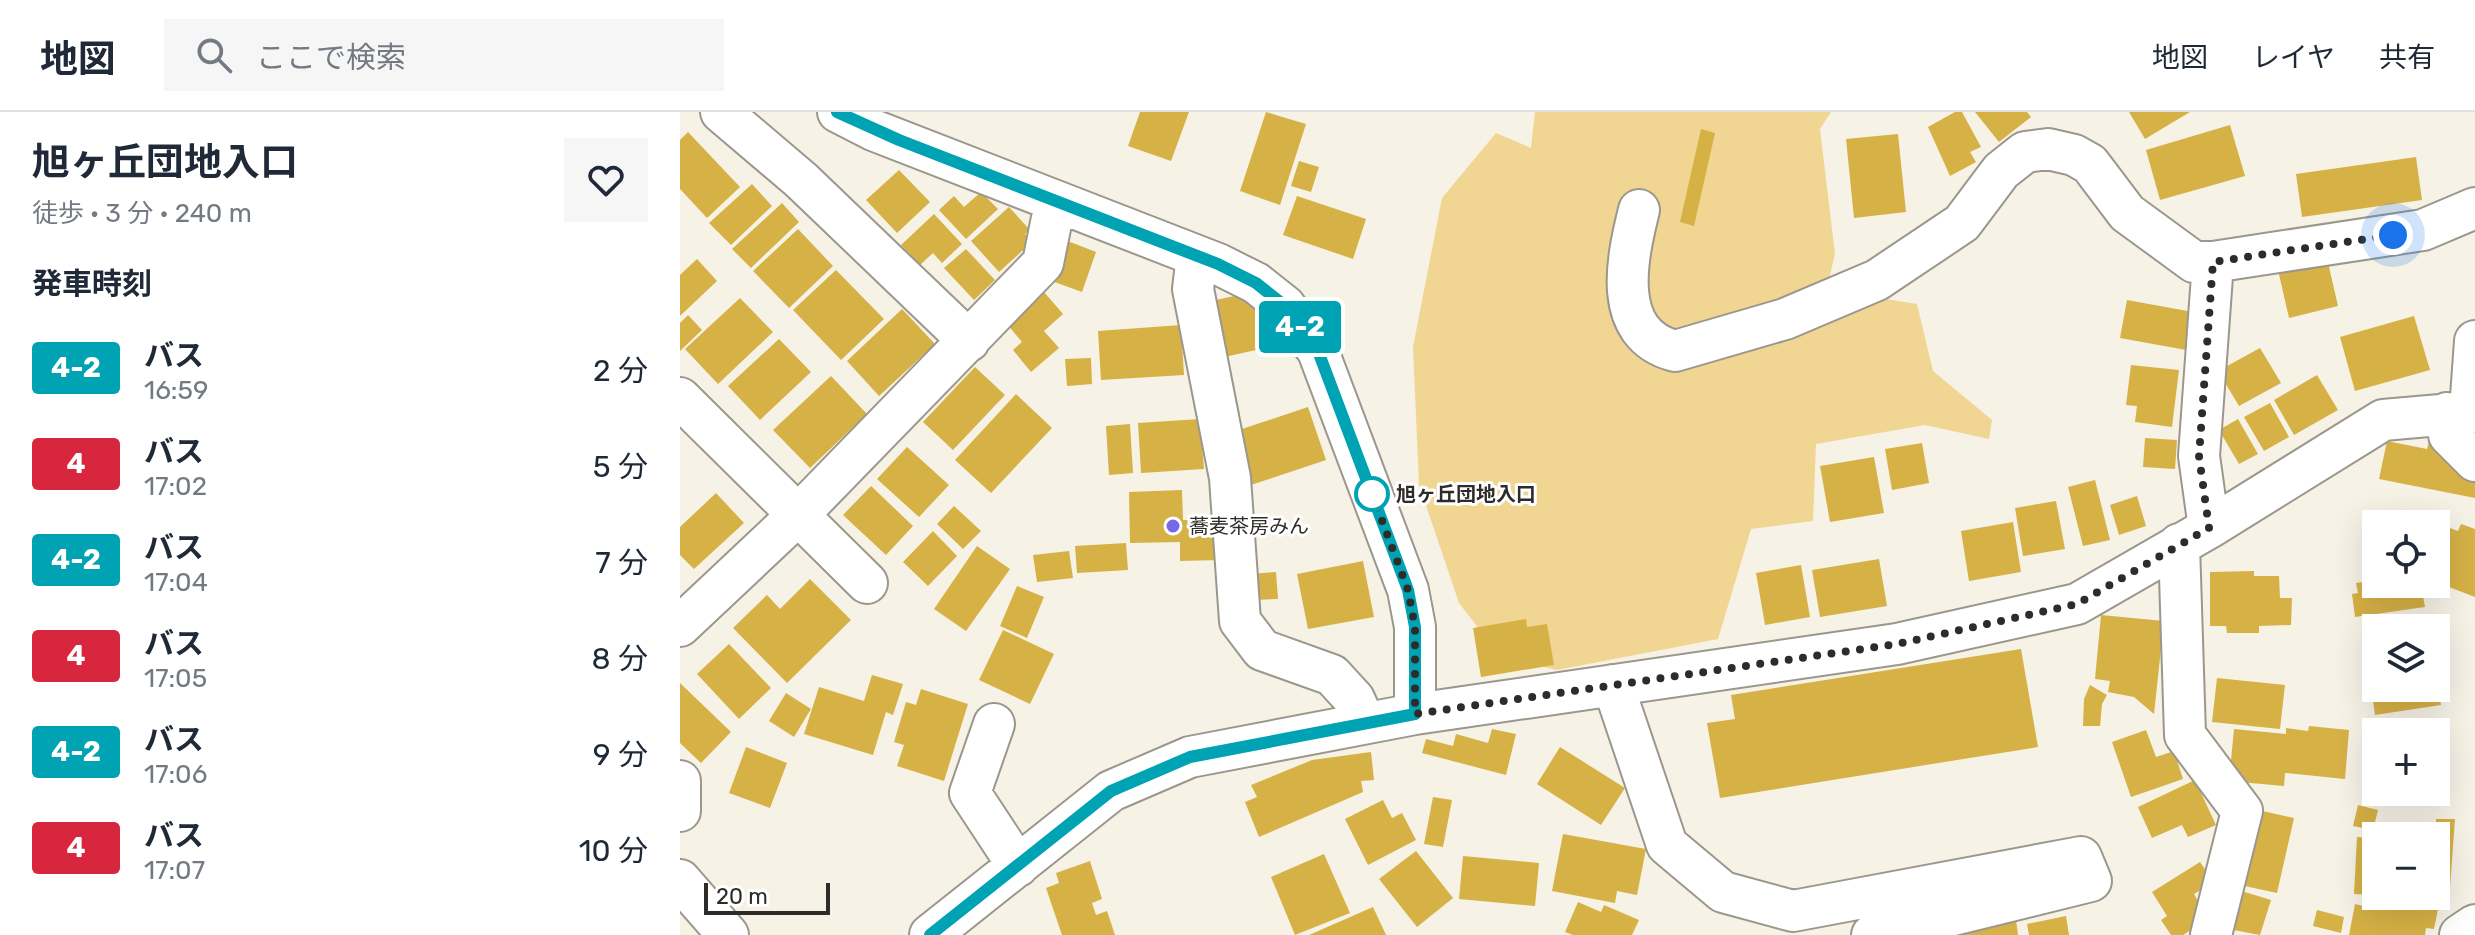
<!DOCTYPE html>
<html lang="ja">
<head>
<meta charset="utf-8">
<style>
	body { margin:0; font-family:Rubik,"Noto Sans JP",sans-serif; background:#f6f6f7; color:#1f2937; height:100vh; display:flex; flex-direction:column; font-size:30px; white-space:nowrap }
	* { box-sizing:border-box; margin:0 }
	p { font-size:26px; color:#747a83 }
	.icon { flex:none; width:44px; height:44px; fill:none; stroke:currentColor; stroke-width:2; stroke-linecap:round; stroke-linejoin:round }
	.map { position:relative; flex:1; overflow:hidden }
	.details { display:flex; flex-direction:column; background:#fff; width:680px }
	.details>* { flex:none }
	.badge { padding:0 16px; border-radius:6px; font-size:28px; line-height:52px }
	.controls { position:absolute; left:1682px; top:398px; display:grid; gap:16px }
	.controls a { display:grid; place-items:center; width:88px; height:88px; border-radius:0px; background:#fff; box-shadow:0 8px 32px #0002; font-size:40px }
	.scale { position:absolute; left:24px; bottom:20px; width:126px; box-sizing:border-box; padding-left:8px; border:4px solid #2e2c28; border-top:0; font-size:22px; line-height:28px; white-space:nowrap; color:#2e2c28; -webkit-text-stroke:6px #fff; paint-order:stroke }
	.you { position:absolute; width:40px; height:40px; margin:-20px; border:6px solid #fff; border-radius:50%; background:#1a73e8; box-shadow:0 0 0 12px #1a73e833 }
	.map>.badge { position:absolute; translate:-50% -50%; box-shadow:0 0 0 4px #fff }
	h2 { padding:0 32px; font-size:30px; line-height:72px }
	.round { display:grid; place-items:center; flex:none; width:84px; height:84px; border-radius:0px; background:#f6f6f7 }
	.headline { display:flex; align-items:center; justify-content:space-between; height:136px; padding:0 32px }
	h1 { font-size:38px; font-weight:700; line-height:60px }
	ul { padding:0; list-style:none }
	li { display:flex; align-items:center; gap:24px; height:96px; padding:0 32px }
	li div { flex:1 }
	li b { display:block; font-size:30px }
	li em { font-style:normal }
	li .badge { min-width:88px; font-weight:700; text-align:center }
	header { display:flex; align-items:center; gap:48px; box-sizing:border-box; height:112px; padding:0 40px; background:#fff; border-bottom:2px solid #e0e1e3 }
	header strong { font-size:38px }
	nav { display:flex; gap:44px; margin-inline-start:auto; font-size:28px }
	.search { width:560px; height:72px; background:#f6f6f7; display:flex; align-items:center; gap:20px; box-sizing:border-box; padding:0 28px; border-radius:0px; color:#747a83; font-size:30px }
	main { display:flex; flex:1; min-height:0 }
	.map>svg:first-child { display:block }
</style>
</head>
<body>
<header>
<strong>地図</strong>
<div class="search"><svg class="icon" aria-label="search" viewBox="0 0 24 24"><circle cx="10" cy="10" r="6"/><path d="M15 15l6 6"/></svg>ここで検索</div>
<nav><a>地図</a><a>レイヤ</a><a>共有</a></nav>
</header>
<main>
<section class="details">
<div class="headline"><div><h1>旭ヶ丘団地入口</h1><p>徒歩 · 3 分 · 240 m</p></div><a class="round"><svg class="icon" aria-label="heart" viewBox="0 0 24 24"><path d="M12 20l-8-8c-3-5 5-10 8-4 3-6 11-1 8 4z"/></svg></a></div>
<h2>発車時刻</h2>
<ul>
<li><span class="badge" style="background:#00a3b4;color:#fff">4-2</span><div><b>バス</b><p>16:59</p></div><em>2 分</em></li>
<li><span class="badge" style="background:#d7263d;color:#fff">4</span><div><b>バス</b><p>17:02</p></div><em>5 分</em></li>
<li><span class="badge" style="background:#00a3b4;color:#fff">4-2</span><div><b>バス</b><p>17:04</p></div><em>7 分</em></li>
<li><span class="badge" style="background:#d7263d;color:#fff">4</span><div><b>バス</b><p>17:05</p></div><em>8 分</em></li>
<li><span class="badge" style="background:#00a3b4;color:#fff">4-2</span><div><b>バス</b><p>17:06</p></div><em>9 分</em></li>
<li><span class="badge" style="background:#d7263d;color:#fff">4</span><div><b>バス</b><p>17:07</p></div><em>10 分</em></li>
</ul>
</section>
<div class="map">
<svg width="1795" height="823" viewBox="0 0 1795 823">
	<rect width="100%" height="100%" fill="#f7f2e6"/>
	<path fill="#f0d692" d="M855 0H1151L1140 17 1155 142 1149 167 1131 175 1237 192 1253 259 1312 308 1309 327 1245 313 1136 332 1133 409 1071 417 1038 527 877 558 820 544 779 491 739 373 733 235 762 86 816 21 851 36Z"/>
	<path fill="#d6b146" d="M460 0H509L491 49 448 34Z
		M586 0 626 12 600 93 560 79Z
		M1275 0H1282L1301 35 1290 40 1296 50 1270 64 1248 15Z
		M1295 0H1347L1351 5 1319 30Z
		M1449 0H1510L1465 27Z
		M1550 13 1565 64 1480 88 1466 38Z
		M1021 17 1035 21 1014 114 1000 110Z
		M8 20 60 75 27 106 0 77V28Z
		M1218 22 1226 100 1174 106 1166 27Z
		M1736 45 1742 88 1622 105 1616 62Z
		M619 49 639 55 631 80 611 74Z
		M219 58 250 90 217 121 186 88Z
		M72 72 92 94 51 133 29 111Z
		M301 80 318 97 286 127 259 98 274 84 284 95Z
		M617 84 686 107 673 147 603 123Z
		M102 91 119 110 71 156 52 137Z
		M329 95 350 118 345 122 352 130 319 160 291 129Z
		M254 102 282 132 262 151 253 141 240 153 221 133Z
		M118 117 153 154 109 196 73 159Z
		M385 128 416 140 402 180 369 168Z
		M286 137 315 168 294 188 264 156Z
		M1647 146 1658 194 1609 206 1598 158Z
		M17 147 37 169 0 204V163Z
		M156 158 204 207 161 248 113 198Z
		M364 180 383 202 364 219 379 236 351 260 333 238 342 230 327 212Z
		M554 184 576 196 585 236 540 246 527 190Z
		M60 186 93 220 38 272 5 237Z
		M1447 188 1513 200 1506 238 1440 226Z
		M222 197 255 232 199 284 167 249Z
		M8 203 22 218 0 239V211Z
		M1734 204 1750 258 1675 279 1660 225Z
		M501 213 504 263 421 268 418 219Z
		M99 227 131 260 80 308 48 274Z
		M1580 236 1601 271 1559 294 1538 259Z
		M411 246 412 272 387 274 385 247Z
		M1451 253 1499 258 1492 315 1455 310 1457 294 1446 293Z
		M295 255 325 283 273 338 243 310Z
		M1637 263 1658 298 1614 323 1594 288Z
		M151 264 187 302 130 356 93 318Z
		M336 282 372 316 311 381 275 348Z
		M1590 291 1609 325 1584 339 1564 305Z
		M628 295 646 348 571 373 553 320Z
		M520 307 524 357 461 361 458 311Z
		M1558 307 1578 342 1559 352 1539 318Z
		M450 312 453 361 429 363 426 314Z
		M1465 326 1497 328 1495 357 1463 355Z
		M1750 326 1795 357V386L1699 367 1707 329 1747 337Z
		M1242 331 1249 371 1212 378 1205 337Z
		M227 335 269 373 239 405 197 367Z
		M1194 345 1204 401 1150 410 1140 354Z
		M1415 368 1430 428 1403 434 1388 375Z
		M191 374 233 414 206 443 163 403Z
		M502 378 503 408H540L541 448 500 449V430L450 431 449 380Z
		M36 381 64 411 14 457 0 443V415Z
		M1457 384 1466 414 1439 423 1430 393Z
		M1376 389 1385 437 1343 444 1335 396Z
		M274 394 301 419 283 437 257 412Z
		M1333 410 1341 460 1289 469 1281 419Z
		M1781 412 1795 417V485L1756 470V455L1770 416 1778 419Z
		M253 419 277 444 248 474 223 450Z
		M446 431 448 458 397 461 395 434Z
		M297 434 330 457 286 519 254 497Z
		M389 439 393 466 357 470 353 443Z
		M1199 447 1207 494 1140 505 1132 458Z
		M683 449 694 505 628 517 617 462Z
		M1121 453 1130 505 1085 513 1076 461Z
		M1574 459V464H1599L1600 486H1612L1611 513 1579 514V521H1547L1546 514H1530V460Z
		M596 460 598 487 573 488 570 462Z
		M130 467 171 508 107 571 53 516 87 483 100 497Z
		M1696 468V472H1741L1745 495 1675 505 1672 482 1678 481 1676 471Z
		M337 474 364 485 347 526 320 514Z
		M1421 503 1484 509 1474 602 1454 585 1428 580 1430 569 1415 567Z
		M846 507 847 515 867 512 874 553 801 565 793 516Z
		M323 518 374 542 350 592 299 568Z
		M49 532 91 576 59 607 17 562Z
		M1341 537 1358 635 1040 686 1027 611 1055 607 1051 583Z
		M1696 545V576H1758L1761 593 1695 603 1687 546Z
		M192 563 223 572 213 603 206 600 193 643 124 622 139 575 184 589Z
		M1537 566 1605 573 1600 617 1532 610Z
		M0 571 51 620 21 651 0 631Z
		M1410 573 1427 583 1422 592 1420 614H1403L1404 587Z
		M241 577 288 592 264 669 217 654 224 633 214 630 226 590 236 593Z
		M106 581 131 597 114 625 89 609Z
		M1629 614 1669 618 1665 667 1605 661 1604 674 1549 669 1554 617 1606 622V616L1628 619Z
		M812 617 836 622 826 663 742 641 746 627 773 634 776 622 808 631Z
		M1466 618 1476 645 1494 639 1503 667 1451 685 1432 630Z
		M66 635 107 651 90 696 49 681Z
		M880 635 945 676 921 713 857 672Z
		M691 640 694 668 681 669 683 680 579 725 565 690 577 685 571 673 632 648Z
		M1515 668 1536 713 1508 725 1502 713 1472 726 1458 695Z
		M753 685 772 688 763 735 744 732Z
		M703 688 712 706 722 701 736 728 688 753 665 707Z
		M1678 693 1698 698 1693 718 1673 714Z
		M1578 698 1614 706 1597 781 1560 773Z
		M1756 707H1775L1770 776 1756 775Z
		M883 722 966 737 957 783 937 779 935 791 872 779Z
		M1677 725 1696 726V783L1674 782Z
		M736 739 773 786 737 815 699 767Z
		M644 742 670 801 615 823 591 765Z
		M783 744 859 751 855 794 779 787Z
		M410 749 422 787 412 791 416 803 427 799 435 823H382L366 776 379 771 376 761Z
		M1520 750 1531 766 1528 774 1514 782 1522 796V803L1512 809 1516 815 1503 823H1491L1481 808 1487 804 1472 780Z
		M1555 777 1591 788 1580 823 1543 816Z
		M1693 789 1758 797 1754 817 1746 816 1745 823H1669L1675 792 1692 796Z
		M898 790 921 800 924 793 959 808 952 823H893L885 820Z
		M693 795 706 823H629Z
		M1637 798 1664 805 1661 821 1633 814Z
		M1386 804 1389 823H1349L1347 812Z
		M1336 808 1338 823H1281L1280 818Z"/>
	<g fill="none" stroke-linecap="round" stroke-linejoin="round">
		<g stroke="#9b978c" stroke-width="44">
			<path id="minor" d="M41 0 121 68 289 229
				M158 0 193 18 538 152 576 171 605 194 638 239 728 478 735 515V602
				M959 98C947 146 930 222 995 239L1105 207 1197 168 1282 111 1321 59 1345 40 1368 37 1394 43 1410 52 1447 101 1514 150H1533L1743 118 1795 96
				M517 144 513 177 550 366 560 509 582 538 652 563 674 587 685 611
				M0 286 187 471
				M1790 299 1795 229
				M1767 301 1769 323 1795 349
				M1529 416 1519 344 1533 150
				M1499 432 1505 623 1562 699 1531 823
				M0 514 119 402 363 151 375 91
				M933 573 987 733 1043 780 1113 799 1401 745 1411 769 1192 823
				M314 612 290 681 338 754
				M0 669V699
				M0 768 48 823
				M250 823 431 679 510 645 735 602 1217 532 1397 492 1529 416 1703 308 1795 300
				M1780 823 1795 813"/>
		</g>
		<use href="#minor" stroke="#fff" stroke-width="40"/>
	</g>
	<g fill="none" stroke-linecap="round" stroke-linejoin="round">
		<g stroke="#fff" stroke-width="18">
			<path id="line" d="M157 0 219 28 538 152 576 171 605 194 638 239 728 478 735 515V602L510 645 431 679 250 823"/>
		</g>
		<use href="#line" stroke="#00a3b4" stroke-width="12"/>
		<path stroke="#2e2c28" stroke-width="8" stroke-dasharray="0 14.4" d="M692 382 728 478 735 515V602L1217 532 1397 492 1529 416 1519 344 1533 150 1713 123"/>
	</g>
	<circle fill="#fff" stroke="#00a3b4" stroke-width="4" cx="692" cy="382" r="16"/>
	<circle fill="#7769e4" stroke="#fff" stroke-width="3" cx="493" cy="414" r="8"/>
	<g text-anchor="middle" stroke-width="6" stroke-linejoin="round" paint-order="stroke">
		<g font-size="20" font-weight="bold" fill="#2e2c28" stroke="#fff" text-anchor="start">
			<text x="716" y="389">旭ヶ丘団地入口</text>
		</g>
		<g font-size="20" fill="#2e2c28" stroke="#fff" text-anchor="start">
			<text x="509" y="421">蕎麦茶房みん</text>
		</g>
	</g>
</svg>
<div class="controls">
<a><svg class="icon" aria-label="locate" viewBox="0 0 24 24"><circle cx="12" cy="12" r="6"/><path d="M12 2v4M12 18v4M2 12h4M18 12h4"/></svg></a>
<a><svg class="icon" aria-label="layers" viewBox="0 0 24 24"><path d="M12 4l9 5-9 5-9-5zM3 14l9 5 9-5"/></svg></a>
<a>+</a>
<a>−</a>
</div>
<div class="scale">20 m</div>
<div class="you" style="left:1713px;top:123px"></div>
<b class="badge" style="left:620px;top:215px;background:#00a3b4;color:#fff">4-2</b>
</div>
</main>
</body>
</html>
